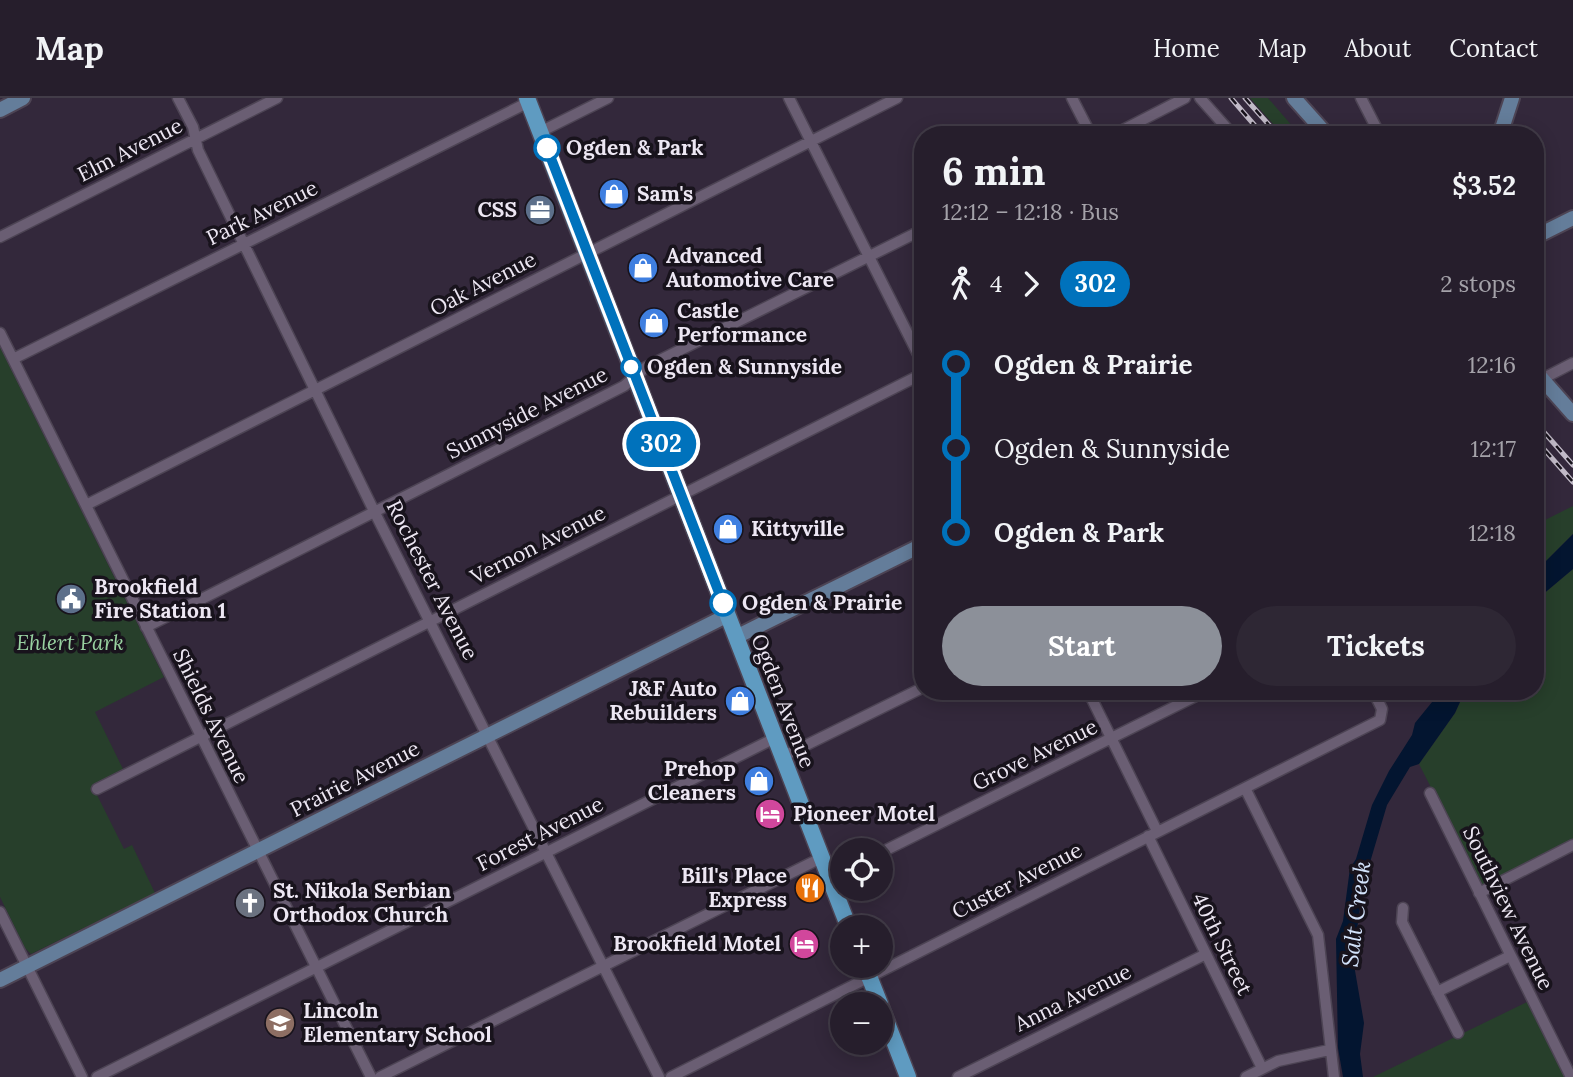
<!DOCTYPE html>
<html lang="en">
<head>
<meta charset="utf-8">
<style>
	body { margin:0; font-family:Lora,serif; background:#2e2734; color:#f1f3f6; height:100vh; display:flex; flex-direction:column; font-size:26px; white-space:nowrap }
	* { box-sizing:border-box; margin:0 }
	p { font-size:23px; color:#a4a2a9 }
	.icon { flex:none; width:38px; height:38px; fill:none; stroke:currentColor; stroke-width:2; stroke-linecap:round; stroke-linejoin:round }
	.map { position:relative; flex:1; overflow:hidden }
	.side { position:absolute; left:914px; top:28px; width:630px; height:574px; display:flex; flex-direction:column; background:#261e2c; border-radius:28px; box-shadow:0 4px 18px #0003,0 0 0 2px #423c48 }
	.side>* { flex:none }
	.badge { padding:0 14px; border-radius:23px; font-size:24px; line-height:46px }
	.controls { position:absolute; left:830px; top:740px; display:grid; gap:14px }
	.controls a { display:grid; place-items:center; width:63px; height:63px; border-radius:50%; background:#261e2c; box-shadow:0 4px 18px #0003,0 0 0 2px #423c48; font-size:35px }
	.map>.badge { position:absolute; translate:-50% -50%; box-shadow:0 0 0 4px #fff }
	.legs { display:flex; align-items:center; gap:10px; height:77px; padding:0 28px; font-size:23px }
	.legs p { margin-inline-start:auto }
	.overview { display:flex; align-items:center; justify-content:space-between; height:119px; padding:0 28px }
	h1 { font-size:38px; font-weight:700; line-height:52px }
	.primary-button { display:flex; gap:14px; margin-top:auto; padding:14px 28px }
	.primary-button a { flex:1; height:80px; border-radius:42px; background:#8c9099; color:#fff; font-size:28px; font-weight:700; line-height:80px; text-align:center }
	.primary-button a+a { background:#2e2734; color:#f1f3f6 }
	ul { padding:0 28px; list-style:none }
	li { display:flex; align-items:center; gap:24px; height:84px; font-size:26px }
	li i { display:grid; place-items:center; width:10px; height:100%; margin:0 9px; background:currentColor }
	li i::after { content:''; width:18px; height:18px; margin:-9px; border:5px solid; border-radius:50%; background:#261e2c }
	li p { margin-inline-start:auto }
	li:first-child i { background:linear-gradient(#0000 50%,currentColor 0) }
	li:last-child i { background:linear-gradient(currentColor 50%,#0000 0) }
	header { display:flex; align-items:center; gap:42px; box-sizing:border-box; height:98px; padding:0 35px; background:#261e2c; border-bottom:2px solid #423c48 }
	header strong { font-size:33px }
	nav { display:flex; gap:38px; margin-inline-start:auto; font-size:24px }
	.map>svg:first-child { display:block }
</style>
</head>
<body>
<header>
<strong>Map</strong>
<nav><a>Home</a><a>Map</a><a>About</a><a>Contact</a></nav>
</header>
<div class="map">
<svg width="1573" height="979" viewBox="0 0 1573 979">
	<rect width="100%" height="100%" fill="#33283b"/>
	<path fill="#273f2b" d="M1250 0H1268L1300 37H1283Z
		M0 249 164 579 95 614 123 671 92 687 124 751 132 747 155 795 31 856 25 850 0 799Z
		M1573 408V436L1535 474V427Z
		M1573 471V743L1487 786H1480L1419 666 1455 615 1465 593H1535V503Z
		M1527 904 1565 979H1373Z"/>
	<path fill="#031530" d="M1573 436V471L1535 503V474Z
		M1441 593H1465L1455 615 1419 666 1410 669 1387 707 1363 788 1353 861 1364 925 1360 956 1363 979H1343L1338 950 1336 841 1343 823 1350 770 1356 761 1372 707 1389 673 1412 637 1415 625Z"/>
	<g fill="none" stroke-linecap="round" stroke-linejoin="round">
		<g stroke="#4d4454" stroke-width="13">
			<path id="street" d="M178 0 193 29 198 52 374 413 659 979
				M789 0 922 264
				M1072 0 1091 37
				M1200 0 1233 37
				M1361 0 1380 37
				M540 34 608 0
				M1113 37 1185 0
				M0 139 277 0
				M0 235 371 979
				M13 261 529 4
				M1542 281 1573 265
				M86 407 897 0
				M146 529 624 288 646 269 922 132
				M1088 593 1157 733
				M782 659 922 590
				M1245 690 1318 837 1334 979
				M97 691 922 276
				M1430 695 1571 979
				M1148 738 1262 970
				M880 755 1206 593
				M1479 795 1573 747
				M1403 810 1402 824 1458 935
				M0 814 82 979
				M1437 894 1510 858
				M97 979 775 640
				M380 979 821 760
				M671 979 1380 622 1382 611 1373 593
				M958 979 1206 856
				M1246 979 1278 963 1329 952"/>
		</g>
		<g stroke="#4d4454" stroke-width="18">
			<path id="secondary" d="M1294 0 1327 37
				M0 12 23 0
				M1500 37 1512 0
				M1535 139 1573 120
				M1535 273 1573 316
				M736 539 922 447
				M0 882 728 517"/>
		</g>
		<g stroke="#4d4454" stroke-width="19">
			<path id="primary" d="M527 0 849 830
				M865 868 880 906
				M880 907 908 979"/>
		</g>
		<use href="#street" stroke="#6a5e73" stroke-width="10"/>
		<use href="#secondary" stroke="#647d9a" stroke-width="14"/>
		<use href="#primary" stroke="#5f9bc1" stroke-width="16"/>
		<g stroke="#c1bac7" stroke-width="5">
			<path id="rail" d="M1231 0 1263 37
				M1245 0 1278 37
				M1535 324 1573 367
				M1535 341 1573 384"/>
		</g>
		<use href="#rail" stroke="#18131c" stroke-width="2.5" stroke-dasharray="8" stroke-linecap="butt"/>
	</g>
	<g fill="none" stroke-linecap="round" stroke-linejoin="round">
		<g stroke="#fff" stroke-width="16">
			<path id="line-1" d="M547 50 723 505"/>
		</g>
		<use href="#line-1" stroke="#0072bc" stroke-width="10"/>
	</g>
	<defs>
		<g id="shop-disc" transform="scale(1.575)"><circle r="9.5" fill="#3f7fe0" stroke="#18131c"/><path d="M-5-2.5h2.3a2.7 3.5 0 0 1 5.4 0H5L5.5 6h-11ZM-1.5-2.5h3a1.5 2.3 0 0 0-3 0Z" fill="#fff"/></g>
		<g id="office-disc" transform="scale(1.575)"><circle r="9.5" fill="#5c6f8a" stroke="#18131c"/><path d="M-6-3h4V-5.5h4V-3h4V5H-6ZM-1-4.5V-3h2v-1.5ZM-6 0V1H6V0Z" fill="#fff"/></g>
		<g id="civic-disc" transform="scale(1.575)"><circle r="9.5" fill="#5c6f8a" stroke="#18131c"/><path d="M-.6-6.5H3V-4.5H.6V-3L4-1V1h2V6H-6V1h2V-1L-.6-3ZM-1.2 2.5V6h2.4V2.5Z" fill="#fff"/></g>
		<g id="hotel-disc" transform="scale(1.575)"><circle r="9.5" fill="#d1479c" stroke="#18131c"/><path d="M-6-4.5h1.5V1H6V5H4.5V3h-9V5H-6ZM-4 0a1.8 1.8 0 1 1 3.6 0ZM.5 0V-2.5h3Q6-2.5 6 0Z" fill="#fff"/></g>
		<g id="restaurant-disc" transform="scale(1.575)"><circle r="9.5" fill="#e8710a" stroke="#18131c"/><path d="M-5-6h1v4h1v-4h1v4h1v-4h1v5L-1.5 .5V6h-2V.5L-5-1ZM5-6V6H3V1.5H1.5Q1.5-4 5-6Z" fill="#fff"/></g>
		<g id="church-disc" transform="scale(1.575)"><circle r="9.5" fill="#6b7280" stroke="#18131c"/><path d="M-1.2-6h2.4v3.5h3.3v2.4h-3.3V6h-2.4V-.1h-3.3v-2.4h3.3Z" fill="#fff"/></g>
		<g id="school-disc" transform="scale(1.575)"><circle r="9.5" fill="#8d6e63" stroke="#18131c"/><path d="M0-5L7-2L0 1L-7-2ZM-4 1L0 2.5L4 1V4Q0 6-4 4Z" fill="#fff"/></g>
	</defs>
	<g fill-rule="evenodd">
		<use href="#shop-disc" x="614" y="96"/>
		<use href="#office-disc" x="540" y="112"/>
		<use href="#shop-disc" x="643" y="170"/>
		<use href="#shop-disc" x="654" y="225"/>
		<use href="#shop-disc" x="728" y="431"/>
		<use href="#civic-disc" x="71" y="501"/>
		<use href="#shop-disc" x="740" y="603"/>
		<use href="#shop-disc" x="759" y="683"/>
		<use href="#hotel-disc" x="770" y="716"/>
		<use href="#restaurant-disc" x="810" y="790"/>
		<use href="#church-disc" x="250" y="805"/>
		<use href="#hotel-disc" x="804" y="846"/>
		<use href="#school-disc" x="280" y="925"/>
	</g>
	<g fill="#fff" stroke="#0072bc" stroke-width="3.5">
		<circle cx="547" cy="50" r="12"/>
		<circle cx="631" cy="269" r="9"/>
		<circle cx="723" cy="505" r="12"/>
	</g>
	<g text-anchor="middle" stroke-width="7" stroke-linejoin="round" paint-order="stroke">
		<g font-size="21" font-weight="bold" fill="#ede7f3" stroke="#18131c" text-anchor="start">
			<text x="566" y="57">Ogden &amp; Park</text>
			<text x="647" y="276">Ogden &amp; Sunnyside</text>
			<text x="742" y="512">Ogden &amp; Prairie</text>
		</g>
		<g font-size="21" fill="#ede7f3" stroke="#18131c">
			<text transform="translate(130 52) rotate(-27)" y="7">Elm Avenue</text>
			<text transform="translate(262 115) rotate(-26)" y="7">Park Avenue</text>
			<text transform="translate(483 186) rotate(-27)" y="7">Oak Avenue</text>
			<text transform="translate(527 315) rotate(-27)" y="7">Sunnyside Avenue</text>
			<text transform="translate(538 447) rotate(-27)" y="7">Vernon Avenue</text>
			<text transform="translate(432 482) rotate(63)" y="7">Rochester Avenue</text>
			<text transform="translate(783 603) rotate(69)" y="7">Ogden Avenue</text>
			<text transform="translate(211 618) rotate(64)" y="7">Shields Avenue</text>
			<text transform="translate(1035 657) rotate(-26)" y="7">Grove Avenue</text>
			<text transform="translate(355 681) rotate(-27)" y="7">Prairie Avenue</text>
			<text transform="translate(540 736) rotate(-27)" y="7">Forest Avenue</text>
			<text transform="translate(1017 783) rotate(-27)" y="7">Custer Avenue</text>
			<text transform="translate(1508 810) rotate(64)" y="7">Southview Avenue</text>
			<text transform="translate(1222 846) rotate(64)" y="7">40th Street</text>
			<text transform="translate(1073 900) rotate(-26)" y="7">Anna Avenue</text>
		</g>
		<g font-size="21" font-weight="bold" fill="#ede7f3" stroke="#18131c" text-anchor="start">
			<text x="637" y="103">Sam's</text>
			<text x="517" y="119" text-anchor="end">CSS</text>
			<text x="666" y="165">Advanced<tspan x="666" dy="24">Automotive Care</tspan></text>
			<text x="677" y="220">Castle<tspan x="677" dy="24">Performance</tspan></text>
			<text x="751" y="438">Kittyville</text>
			<text x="94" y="496">Brookfield<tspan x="94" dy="24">Fire Station 1</tspan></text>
			<text x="717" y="598" text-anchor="end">J&amp;F Auto<tspan x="717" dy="24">Rebuilders</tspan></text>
			<text x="736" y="678" text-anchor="end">Prehop<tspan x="736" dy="24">Cleaners</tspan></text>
			<text x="793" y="723">Pioneer Motel</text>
			<text x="787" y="785" text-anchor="end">Bill's Place<tspan x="787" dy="24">Express</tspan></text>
			<text x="273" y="800">St. Nikola Serbian<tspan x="273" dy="24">Orthodox Church</tspan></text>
			<text x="781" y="853" text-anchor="end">Brookfield Motel</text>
			<text x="303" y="920">Lincoln<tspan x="303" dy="24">Elementary School</tspan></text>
		</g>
		<g font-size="21" font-style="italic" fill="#98d1a0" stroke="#18131c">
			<text x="70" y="552">Ehlert Park</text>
		</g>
		<g font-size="23" font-style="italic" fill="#d3e3fb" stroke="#18131c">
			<text transform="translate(1356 816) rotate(-83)" y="8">Salt Creek</text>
		</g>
	</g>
</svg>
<div class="controls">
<a><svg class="icon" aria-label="locate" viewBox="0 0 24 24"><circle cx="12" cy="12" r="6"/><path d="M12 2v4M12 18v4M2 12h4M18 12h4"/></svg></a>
<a>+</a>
<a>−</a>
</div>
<b class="badge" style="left:661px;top:346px;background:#0072bc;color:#fff">302</b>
<section class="side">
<div class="overview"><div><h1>6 min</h1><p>12:12 – 12:18 · Bus</p></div><b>$3.52</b></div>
<div class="legs"><svg class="icon" aria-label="walk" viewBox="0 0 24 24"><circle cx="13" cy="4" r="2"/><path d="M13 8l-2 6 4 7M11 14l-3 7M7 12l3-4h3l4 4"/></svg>4<svg class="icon" aria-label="forward" viewBox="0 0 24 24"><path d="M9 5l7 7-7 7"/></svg><b class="badge" style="background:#0072bc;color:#fff">302</b><p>2 stops</p></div>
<ul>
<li><i style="color:#0072bc"></i><b>Ogden &amp; Prairie</b><p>12:16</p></li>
<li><i style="color:#0072bc"></i><span>Ogden &amp; Sunnyside</span><p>12:17</p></li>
<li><i style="color:#0072bc"></i><b>Ogden &amp; Park</b><p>12:18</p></li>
</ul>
<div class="primary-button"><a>Start</a><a>Tickets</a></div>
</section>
</div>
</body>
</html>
